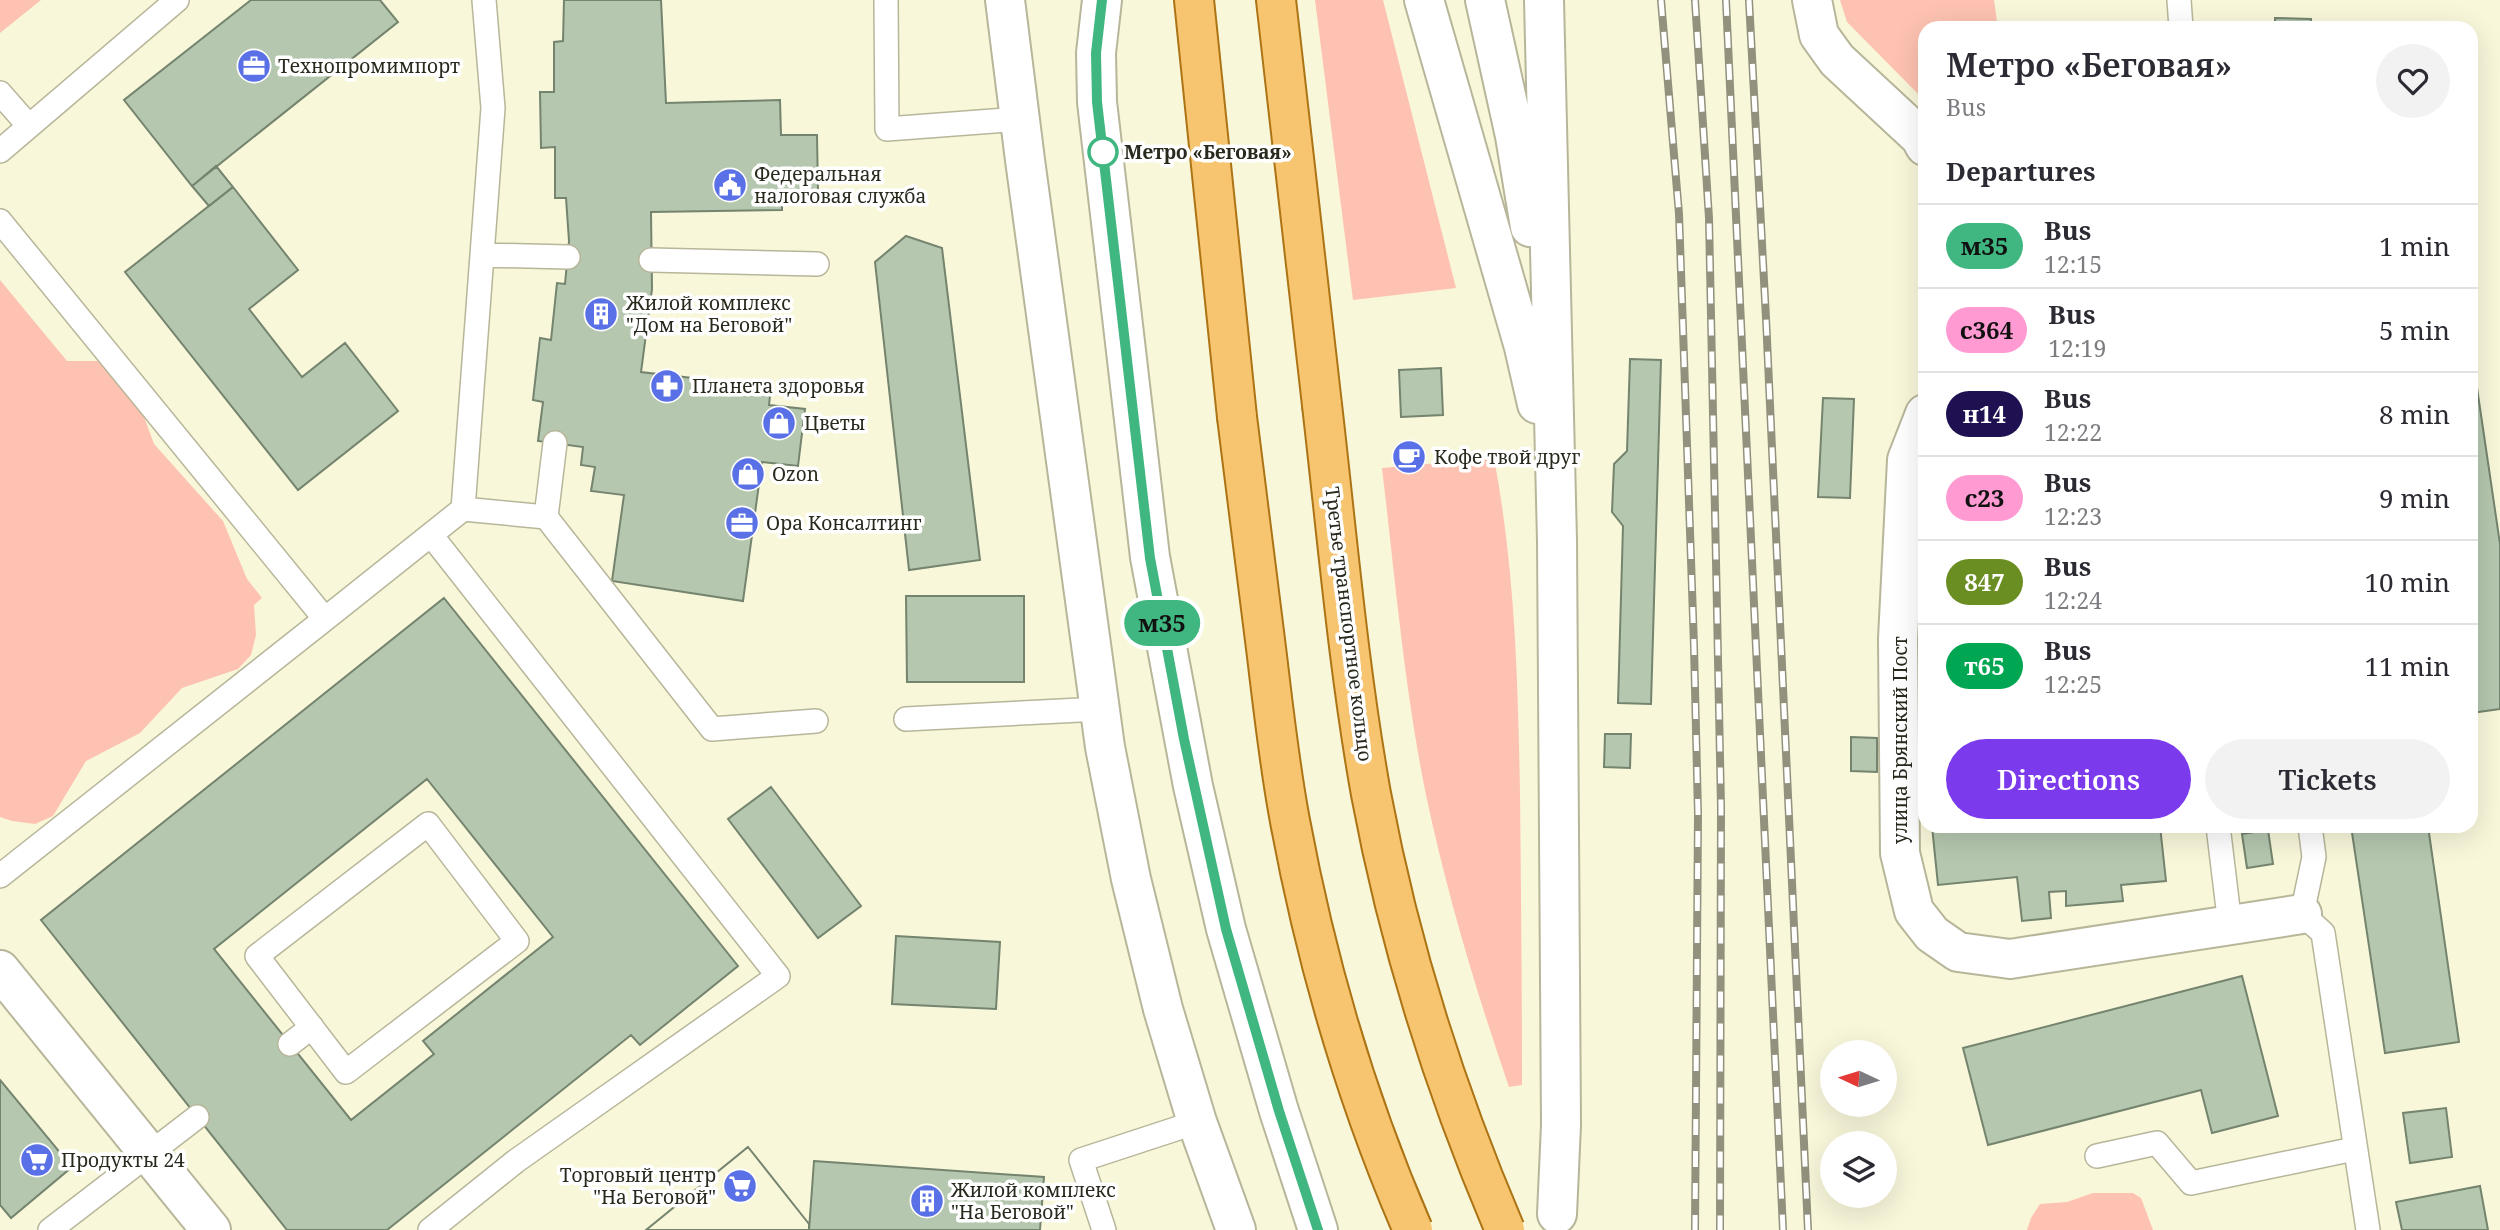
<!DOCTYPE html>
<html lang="en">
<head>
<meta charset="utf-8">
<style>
	body { margin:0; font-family:"Noto Serif",serif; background:#f2f2f3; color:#2b2b33; height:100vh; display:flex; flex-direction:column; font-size:26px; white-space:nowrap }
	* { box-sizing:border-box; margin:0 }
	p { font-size:23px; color:#7c7c81 }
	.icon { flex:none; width:38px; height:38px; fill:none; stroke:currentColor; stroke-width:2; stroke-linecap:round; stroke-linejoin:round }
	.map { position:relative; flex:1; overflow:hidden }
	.side { position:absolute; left:1918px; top:21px; width:560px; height:812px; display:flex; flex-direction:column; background:#fff; border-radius:21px; box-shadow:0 7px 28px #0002 }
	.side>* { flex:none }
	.badge { padding:0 14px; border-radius:23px; font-size:24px; line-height:46px }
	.needle { width:46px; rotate:274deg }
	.fabs { position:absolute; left:1820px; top:1040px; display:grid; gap:14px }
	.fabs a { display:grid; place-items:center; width:77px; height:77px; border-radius:50%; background:#fff; box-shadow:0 7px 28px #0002; font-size:35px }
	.map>.badge { position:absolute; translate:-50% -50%; box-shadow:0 0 0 4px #fff }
	h2 { padding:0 28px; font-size:26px; line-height:63px }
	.round { display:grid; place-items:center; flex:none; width:74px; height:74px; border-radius:37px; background:#f2f2f3 }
	.summary { display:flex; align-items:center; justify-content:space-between; height:119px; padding:0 28px }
	h1 { font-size:33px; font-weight:600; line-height:52px }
	.button { display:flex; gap:14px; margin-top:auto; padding:14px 28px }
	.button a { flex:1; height:80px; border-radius:42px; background:#7c3aed; color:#fff; font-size:28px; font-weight:600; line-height:80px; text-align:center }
	.button a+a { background:#f2f2f3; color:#2b2b33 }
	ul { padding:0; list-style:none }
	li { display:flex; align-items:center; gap:21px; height:84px; padding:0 28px; border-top:2px solid #e1e1e2 }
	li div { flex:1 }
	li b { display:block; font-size:26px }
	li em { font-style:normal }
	li .badge { min-width:77px; font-weight:700; text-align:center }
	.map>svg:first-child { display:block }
</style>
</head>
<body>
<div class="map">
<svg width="2500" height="1230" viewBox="0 0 2500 1230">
	<rect width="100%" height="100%" fill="#f9f7da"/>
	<path fill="#fdc2b1" d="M0 0H41L0 33Z
		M1315 0H1383L1456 288 1353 300Z
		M1840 0H1994L1998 28H1925V101L1847 22Z
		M0 280 67 361H102L140 406 154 444 223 521 247 579 262 598 254 605 256 635 251 655 238 669 182 688 140 733 86 761 53 816 35 824 12 821 0 817Z
		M1494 458C1515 569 1518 680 1520 792 1521 890 1522 988 1522 1085L1509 1087C1476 991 1447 894 1426 795 1404 687 1395 577 1382 468Z
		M2093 1193H2133L2141 1198 2153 1230H2027L2031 1218 2040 1204 2067 1202Z"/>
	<path fill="#b5c7af" stroke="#74846e" stroke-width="2" fill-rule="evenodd" d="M251 0H380L398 22 192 186 124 100Z
		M564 0H661L666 103 780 100 781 135H817L818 192H782V210L651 212 652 289 641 372 771 387 769 405 805 409 798 466 762 462 743 601 612 581 624 495 591 491 595 467 581 465 583 447 538 441 543 402 533 400 540 338 551 340 557 283 565 284 569 241 566 198H555V147L541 148 540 92H554V42L563 41Z
		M2275 18 2311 19V28H2275Z
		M216 166 233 187 209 206 192 186Z
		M233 187 298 270 249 309 302 377 345 343 398 411 298 490 125 272Z
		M906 236 942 248 980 560 909 570 875 262Z
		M2471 347 2500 544V709L2471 713Z
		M1630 359 1661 360 1651 704 1618 703 1623 526 1612 512 1614 464 1627 451Z
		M1441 368 1443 415 1401 417 1399 370Z
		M1823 398 1854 399 1850 498 1818 497Z
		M906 596H1024V682H907Z
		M444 598 738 966 640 1045 631 1035 387 1230H287L41 920ZM427 779 553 937 423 1041 434 1054 351 1120 214 949Z
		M1925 661V761L1915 662Z
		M1605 734H1631L1630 768 1604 767Z
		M1851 737 1877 738V772L1851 771Z
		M771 787 861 906 818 938 728 819Z
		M1932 826H2160L2166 881 2121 885 2123 901 2066 906V891L2049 892 2051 918 2022 921 2017 877 1938 885Z
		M2351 826H2428L2459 1042 2385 1053Z
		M2268 830 2273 864 2247 868 2242 834Z
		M896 936 1000 942 996 1009 892 1004Z
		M2242 976 2278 1116 2212 1133 2201 1090 1988 1145 1963 1048Z
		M0 1080 72 1167 11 1218 0 1205Z
		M2446 1108 2452 1157 2410 1163 2403 1113Z
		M748 1147 809 1224V1230H646Z
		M748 1147 809 1224V1230H646Z
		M814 1161 1044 1177 1040 1230H809Z
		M2480 1186 2488 1230H2402L2396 1202Z"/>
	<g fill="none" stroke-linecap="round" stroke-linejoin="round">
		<g stroke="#b8b69a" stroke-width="26">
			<path id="service" d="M886 0 887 129 1020 119
				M2179 0 2181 28
				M0 93 29 126
				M0 151 177 0
				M0 221 325 619 0 876
				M482 255 568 257
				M651 260 817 264
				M463 509 546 517 712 729 816 721
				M546 517 555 443
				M325 619 463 509 493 108 484 0
				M906 719 1100 709
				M428 824 517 941 346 1072 257 956Z
				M2218 826 2230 925
				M2310 826 2314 857 2302 914 2323 933 2368 1230
				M290 1044 312 1027
				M2097 1156 2157 1143 2191 1183 2354 1149
				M50 1230 197 1117
				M430 1230 516 1161 778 976 431 535
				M1104 1230 1081 1160 1197 1122"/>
		</g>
		<g stroke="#b8b69a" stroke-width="42">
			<path id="minor" d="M1812 0 1819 35 1837 60 1920 137 1925 146
				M1925 414 1907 460 1898 639 1900 853 1914 911 1932 934 1958 952 2010 959 2302 914
				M0 970 211 1230"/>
		</g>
		<g stroke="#b8b69a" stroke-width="42">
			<path id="secondary" d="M1005 0 1025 160 1105 747 1131 879 1163 1009 1197 1122 1236 1230
				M1102 0 1096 53 1097 102 1150 557 1193 786 1226 929 1279 1111 1318 1230
				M1424 0 1524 347 1537 404
				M1485 0 1515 136 1530 227
				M1544 0 1557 541 1561 1125 1557 1214"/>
		</g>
		<g stroke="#ac7414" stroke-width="42">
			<path id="primary" d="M1194 0 1237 417
				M1276 0 1322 405"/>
		</g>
		<use href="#service" stroke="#fff" stroke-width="23"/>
		<use href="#minor" stroke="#fff" stroke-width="38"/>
		<use href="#secondary" stroke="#fff" stroke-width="38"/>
		<use href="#primary" stroke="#f7c46f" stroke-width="38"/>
		<g stroke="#92917d" stroke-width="8">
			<path id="rail" d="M1661 0 1679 214 1694 646 1698 814 1695 1230
				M1695 0 1709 218 1721 806 1720 1230
				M1726 0 1783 1230
				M1749 0 1766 318 1808 1230"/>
		</g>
		<use href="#rail" stroke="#fff" stroke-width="5" stroke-dasharray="16" stroke-linecap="butt"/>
		<g stroke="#ac7414" stroke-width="42" stroke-linecap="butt">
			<path id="primary-bridge" d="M1322 405C1337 534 1348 666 1371 794 1399 944 1445 1090 1505 1230
				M1237 417C1246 494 1256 571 1266 648 1273 705 1279 763 1290 821 1316 961 1356 1099 1413 1230"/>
		</g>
		<use href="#primary-bridge" stroke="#f7c46f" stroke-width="38"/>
	</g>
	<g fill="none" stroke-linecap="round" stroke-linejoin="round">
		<g stroke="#fff" stroke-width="16">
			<path id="line" d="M1102 0 1096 53 1097 102 1150 558 1184 739 1226 929 1279 1111 1318 1230"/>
		</g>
		<use href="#line" stroke="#40b781" stroke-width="10"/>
	</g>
	<defs>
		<g id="office-disc" transform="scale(1.75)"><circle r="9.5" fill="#5a70e7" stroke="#fff"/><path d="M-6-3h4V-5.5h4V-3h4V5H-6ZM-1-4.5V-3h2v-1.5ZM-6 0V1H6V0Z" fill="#fff"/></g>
		<g id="civic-disc" transform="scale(1.75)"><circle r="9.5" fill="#5a70e7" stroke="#fff"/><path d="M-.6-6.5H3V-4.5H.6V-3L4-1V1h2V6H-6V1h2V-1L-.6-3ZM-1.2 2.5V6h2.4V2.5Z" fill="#fff"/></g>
		<g id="building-disc" transform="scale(1.75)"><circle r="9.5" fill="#5a70e7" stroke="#fff"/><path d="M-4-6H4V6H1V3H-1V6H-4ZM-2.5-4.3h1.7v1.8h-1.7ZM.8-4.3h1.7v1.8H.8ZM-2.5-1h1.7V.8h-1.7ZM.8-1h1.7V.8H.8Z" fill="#fff"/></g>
		<g id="pharmacy-disc" transform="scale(1.75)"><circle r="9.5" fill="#5a70e7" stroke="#fff"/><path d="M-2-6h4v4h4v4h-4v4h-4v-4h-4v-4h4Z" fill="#fff"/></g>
		<g id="shop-disc" transform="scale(1.75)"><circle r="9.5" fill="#5a70e7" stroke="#fff"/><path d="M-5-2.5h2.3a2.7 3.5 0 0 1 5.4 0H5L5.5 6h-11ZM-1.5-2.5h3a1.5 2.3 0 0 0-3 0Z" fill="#fff"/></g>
		<g id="cafe-disc" transform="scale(1.75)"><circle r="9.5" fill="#5a70e7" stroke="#fff"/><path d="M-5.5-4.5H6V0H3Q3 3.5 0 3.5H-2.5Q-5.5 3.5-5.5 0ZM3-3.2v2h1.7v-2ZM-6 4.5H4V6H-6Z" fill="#fff"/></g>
		<g id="supermarket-disc" transform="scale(1.75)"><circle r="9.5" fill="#5a70e7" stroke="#fff"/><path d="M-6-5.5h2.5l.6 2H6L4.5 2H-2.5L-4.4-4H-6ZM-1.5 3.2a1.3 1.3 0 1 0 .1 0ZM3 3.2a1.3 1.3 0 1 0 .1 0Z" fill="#fff"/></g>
	</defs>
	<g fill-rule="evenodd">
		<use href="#office-disc" x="254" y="66"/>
		<use href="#civic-disc" x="730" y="185"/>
		<use href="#building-disc" x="601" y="314"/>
		<use href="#pharmacy-disc" x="667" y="386"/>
		<use href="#shop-disc" x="779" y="423"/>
		<use href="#cafe-disc" x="1409" y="457"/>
		<use href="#shop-disc" x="748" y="474"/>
		<use href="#office-disc" x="742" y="523"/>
		<use href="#supermarket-disc" x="37" y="1160"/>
		<use href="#supermarket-disc" x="740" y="1186"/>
		<use href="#building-disc" x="927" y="1201"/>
	</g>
	<circle fill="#fff" stroke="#40b781" stroke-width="3.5" cx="1103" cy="152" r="14"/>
	<g text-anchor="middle" stroke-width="7" stroke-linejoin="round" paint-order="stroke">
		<g font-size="19" fill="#29291e" stroke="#fff" text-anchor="start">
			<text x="278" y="73">Технопромимпорт</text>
			<text x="754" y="181">Федеральная<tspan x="754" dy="22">налоговая служба</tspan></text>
			<text x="626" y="310">Жилой комплекс<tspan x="626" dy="22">"Дом на Беговой"</tspan></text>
			<text x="692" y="393">Планета здоровья</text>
			<text x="804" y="430">Цветы</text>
			<text x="1434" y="464">Кофе твой друг</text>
			<text x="772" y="481">Ozon</text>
			<text x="766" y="530">Ора Консалтинг</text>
			<text x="61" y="1167">Продукты 24</text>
			<text x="716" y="1182" text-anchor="end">Торговый центр<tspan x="716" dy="22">"На Беговой"</tspan></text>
			<text x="951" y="1197">Жилой комплекс<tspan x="951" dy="22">"На Беговой"</tspan></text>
		</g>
		<g font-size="19" font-weight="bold" fill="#29291e" stroke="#fff" text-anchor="start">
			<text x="1124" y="159">Метро «Беговая»</text>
		</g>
		<g font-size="19" fill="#29291e" stroke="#fff">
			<text transform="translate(1349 624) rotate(83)" y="7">Третье транспортное кольцо</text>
			<text transform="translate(1900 740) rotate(-90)" y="7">улица Брянский Пост</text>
		</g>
	</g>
</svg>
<div class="fabs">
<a><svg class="needle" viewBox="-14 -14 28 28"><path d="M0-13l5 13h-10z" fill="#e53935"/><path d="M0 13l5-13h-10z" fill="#7c7c81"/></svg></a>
<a><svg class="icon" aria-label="layers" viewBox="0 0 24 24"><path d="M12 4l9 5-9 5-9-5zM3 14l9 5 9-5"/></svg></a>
</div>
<b class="badge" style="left:1162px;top:623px;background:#40b781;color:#111">м35</b>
<section class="side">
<div class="summary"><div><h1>Метро «Беговая»</h1><p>Bus</p></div><a class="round"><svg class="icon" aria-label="heart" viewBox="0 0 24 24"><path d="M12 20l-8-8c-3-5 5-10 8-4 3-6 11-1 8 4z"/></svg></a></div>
<h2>Departures</h2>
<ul>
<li><span class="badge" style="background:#40b781;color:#111">м35</span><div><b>Bus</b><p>12:15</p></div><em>1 min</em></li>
<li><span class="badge" style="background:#ff9ad2;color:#111">с364</span><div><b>Bus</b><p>12:19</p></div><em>5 min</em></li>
<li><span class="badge" style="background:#1f1051;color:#fff">н14</span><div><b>Bus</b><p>12:22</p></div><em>8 min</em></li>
<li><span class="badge" style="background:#ff9ad2;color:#111">с23</span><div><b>Bus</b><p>12:23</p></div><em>9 min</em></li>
<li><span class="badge" style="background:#6b8e23;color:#fff">847</span><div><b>Bus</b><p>12:24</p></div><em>10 min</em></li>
<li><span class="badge" style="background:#00a651;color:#fff">т65</span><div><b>Bus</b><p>12:25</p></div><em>11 min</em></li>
</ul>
<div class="button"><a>Directions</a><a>Tickets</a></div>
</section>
</div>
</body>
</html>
